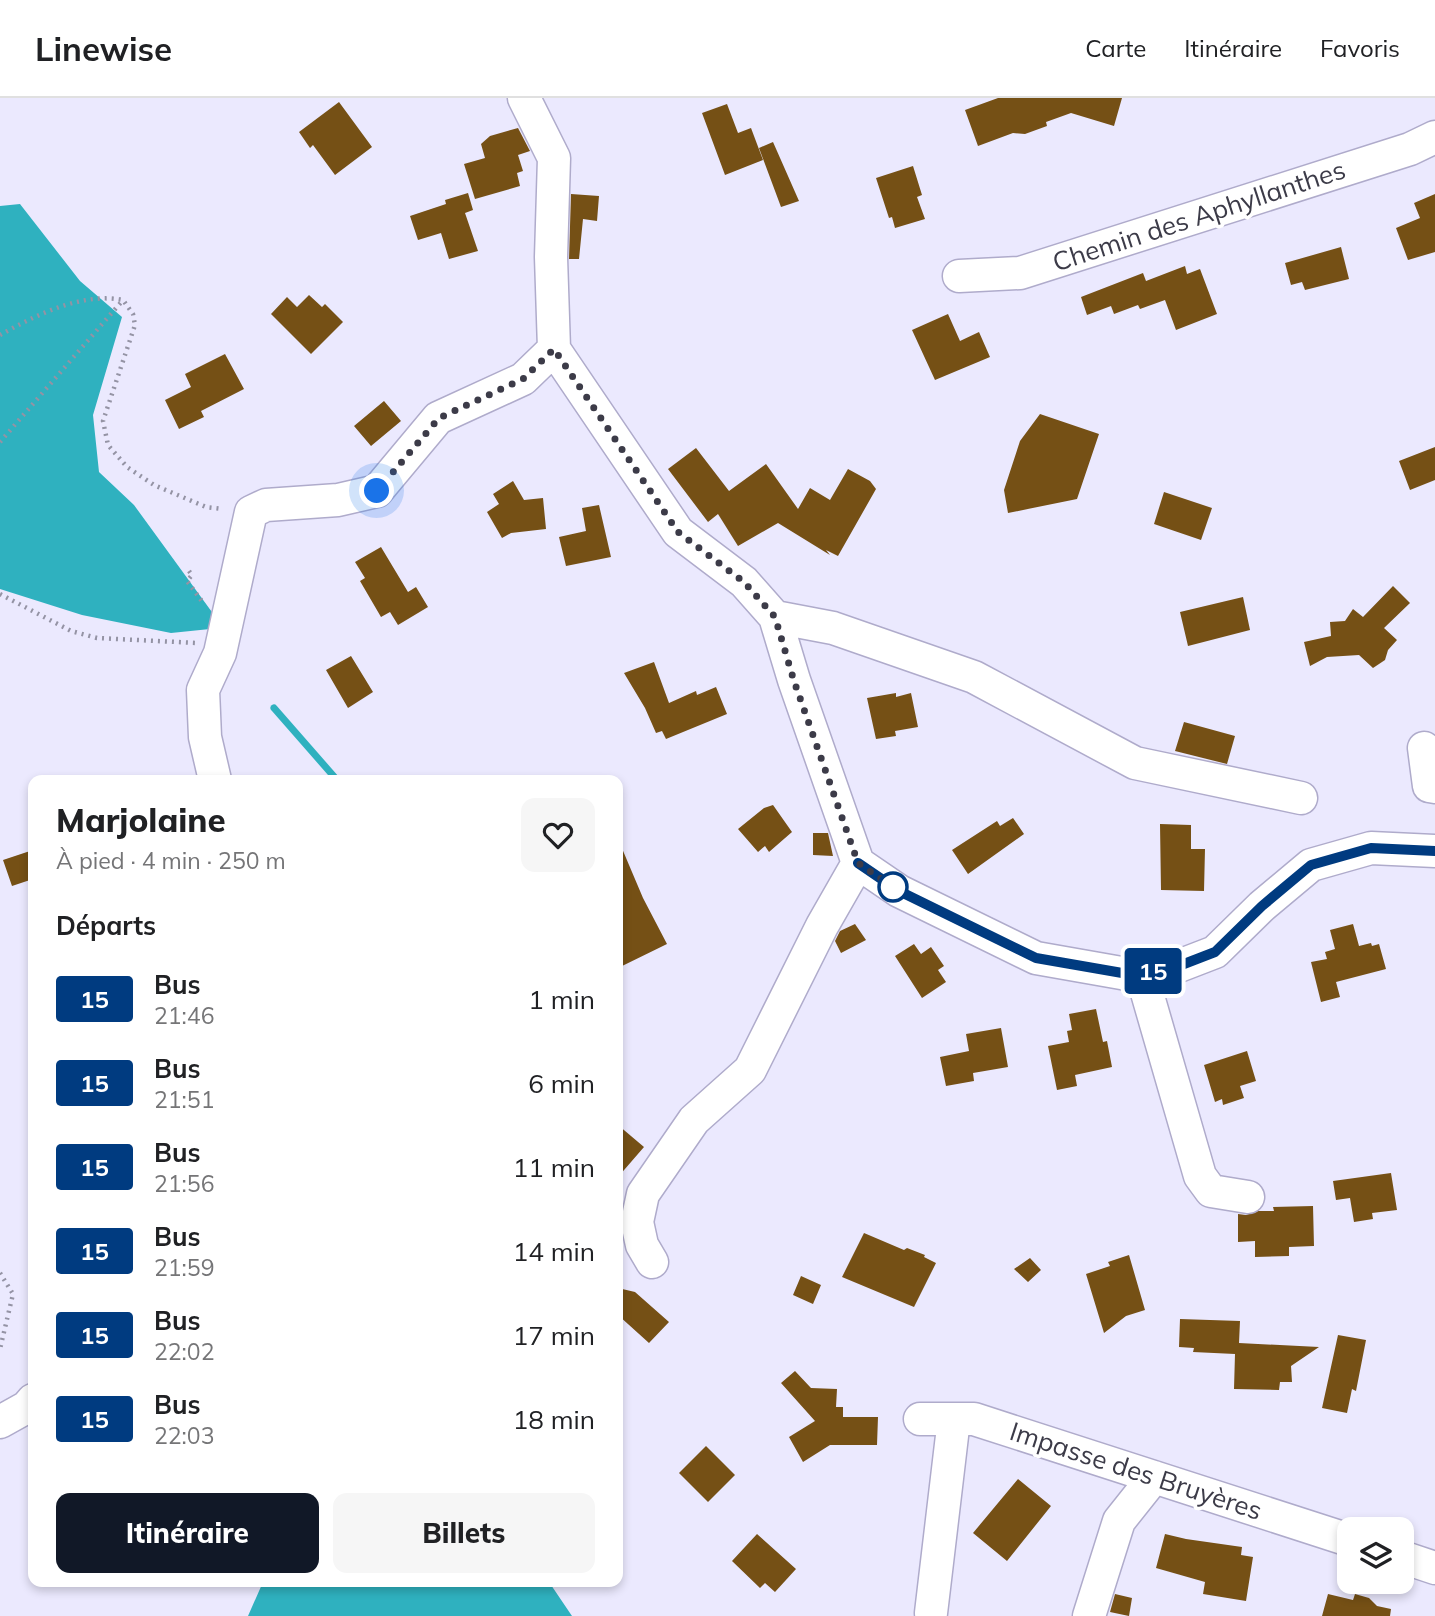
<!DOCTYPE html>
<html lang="fr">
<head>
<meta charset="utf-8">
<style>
	body { margin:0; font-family:Mulish,sans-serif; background:#f6f6f6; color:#202124; height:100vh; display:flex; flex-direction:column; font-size:26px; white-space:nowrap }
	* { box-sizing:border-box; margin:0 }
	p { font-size:23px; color:#757577 }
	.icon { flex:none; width:38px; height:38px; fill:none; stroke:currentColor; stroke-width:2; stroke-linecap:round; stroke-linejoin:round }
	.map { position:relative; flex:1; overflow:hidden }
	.drawer { position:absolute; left:28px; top:677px; width:595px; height:812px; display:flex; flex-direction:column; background:#fff; border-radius:14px; box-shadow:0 4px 10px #0003 }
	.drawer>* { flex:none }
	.badge { padding:0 14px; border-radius:5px; font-size:24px; line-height:46px }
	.controls { position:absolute; left:1337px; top:1419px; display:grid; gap:14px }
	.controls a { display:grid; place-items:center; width:77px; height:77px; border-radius:14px; background:#fff; box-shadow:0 4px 10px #0003; font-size:35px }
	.you { position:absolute; width:35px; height:35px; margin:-18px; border:5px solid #fff; border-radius:50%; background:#1a73e8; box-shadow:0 0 0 10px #1a73e833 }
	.map>.badge { position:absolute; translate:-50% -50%; box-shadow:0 0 0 4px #fff }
	h2 { padding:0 28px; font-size:26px; line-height:63px }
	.round { display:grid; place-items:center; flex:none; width:74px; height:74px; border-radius:14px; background:#f6f6f6 }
	.overview { display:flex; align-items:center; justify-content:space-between; height:119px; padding:0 28px }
	h1 { font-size:33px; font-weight:800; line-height:52px }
	.cta { display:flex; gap:14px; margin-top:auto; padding:14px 28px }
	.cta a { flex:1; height:80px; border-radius:14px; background:#111827; color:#fff; font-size:28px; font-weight:800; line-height:80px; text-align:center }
	.cta a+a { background:#f6f6f6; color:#202124 }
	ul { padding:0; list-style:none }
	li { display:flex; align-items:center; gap:21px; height:84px; padding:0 28px }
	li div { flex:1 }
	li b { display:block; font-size:26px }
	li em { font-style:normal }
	li .badge { min-width:77px; font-weight:700; text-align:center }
	header { display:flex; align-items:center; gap:42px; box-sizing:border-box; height:98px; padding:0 35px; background:#fff; border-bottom:2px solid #e0e0e0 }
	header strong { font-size:33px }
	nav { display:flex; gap:38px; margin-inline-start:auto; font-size:24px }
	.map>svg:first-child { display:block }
</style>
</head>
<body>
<header>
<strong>Linewise</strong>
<nav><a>Carte</a><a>Itinéraire</a><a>Favoris</a></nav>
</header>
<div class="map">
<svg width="1435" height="1518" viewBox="0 0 1435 1518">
	<rect width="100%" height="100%" fill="#ebe9fe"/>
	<path fill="#2fb1bf" d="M20 106 80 183 122 219 93 317 99 374 134 407 217 521 210 531 171 535 82 517 0 491V108Z
		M263 1484H549L572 1518H248Z"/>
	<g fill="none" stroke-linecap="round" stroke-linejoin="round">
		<path stroke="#2fb1bf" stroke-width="7" d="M274 610 337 682"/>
	</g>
	<path fill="#755015" d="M998 0H1122L1114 28 1071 15 1046 24 1047 28 1025 36 1013 35 978 48 965 12Z
		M339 4 372 49 335 77 313 47 310 50 299 34Z
		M727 6 738 35 751 30 763 62 725 77 702 15Z
		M518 30 530 53 518 57 523 73 517 75 520 88 475 101 464 66 485 60 481 46 490 38Z
		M773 44 799 103 781 109 759 50Z
		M913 68 922 97 917 99 925 121 895 130 892 119 889 120 876 80Z
		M468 95 473 112 465 115 478 153 449 161 441 135 418 142 410 118 446 106 445 102Z
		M571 96 599 98 597 123 583 121 579 161H569Z
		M1435 96V154L1408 162 1396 130 1420 120 1414 105Z
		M1341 149 1349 181 1305 192 1302 184 1291 187 1285 165Z
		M1185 168 1187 176 1200 171 1217 216 1176 232 1165 202 1140 211 1138 207 1114 216 1111 208 1087 217 1081 199 1143 175 1146 183Z
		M309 197 322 209 325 206 343 224 311 256 271 216 287 199 297 209Z
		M948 216 960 243 979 234 990 259 935 282 912 232Z
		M225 256 244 291 201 313 204 319 179 331 165 302 191 289 185 276Z
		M384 303 401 323 371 348 354 328Z
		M1040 316 1099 336 1077 401 1008 415 1004 392 1020 343Z
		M1435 349V382L1410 392 1399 363Z
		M696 350 729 393 766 366 798 411 810 390 830 402 848 371 870 383 876 391 838 458 826 452 830 457 778 425 738 448 718 416 708 424 668 371Z
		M513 383 524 402 543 400 546 431 511 435 502 440 487 414 499 406 493 396Z
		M1164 394 1212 410 1201 442 1154 426Z
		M599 407 611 459 566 468 559 439 586 433 582 410Z
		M381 449 408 494 416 489 428 509 398 527 390 514 381 519 360 483 365 480 355 464Z
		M1393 488 1410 505 1384 530 1397 542 1388 552 1385 562 1373 570 1359 557 1327 559 1310 568 1304 544 1331 538 1330 524 1345 523 1353 511 1363 519Z
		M1243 499 1250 532 1188 548 1180 514Z
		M351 558 373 594 348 610 326 572Z
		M654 564 669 605 696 593 697 597 716 589 727 616 666 641 662 633 656 635 645 610 624 575Z
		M896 595V599L911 595 918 629 895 633 896 638 876 641 867 600Z
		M1184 624 1235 638 1227 666 1175 653Z
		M773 707 792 734 769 754 765 748 758 754 738 731 764 710Z
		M1013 720 1024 736 968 776 952 752 997 723 1000 728Z
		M1160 726 1191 727V751H1205L1204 793 1161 792Z
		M813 735H828L833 758 813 757Z
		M618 741 643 800 667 846 618 870Z
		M33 752V781L12 788 3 762Z
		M855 826 866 842 841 855 835 843 840 833Z
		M1353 826 1359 848 1371 845 1372 848 1379 846 1386 871 1336 884 1340 899 1321 904 1311 864 1327 861 1325 854 1335 851 1330 832Z
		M914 846 921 856 931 849 944 868 938 872 946 884 922 900 895 858Z
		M1096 911 1103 944 1107 943 1112 969 1075 977 1077 988 1057 992 1048 948 1069 944 1067 933 1072 932 1069 916Z
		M1001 930 1008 969 973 975 974 983 946 988 940 959 969 953 966 936Z
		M1247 953 1256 983 1240 988 1244 1000 1223 1007 1222 1001 1215 1004 1204 967Z
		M618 1027 644 1049 618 1079Z
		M1391 1075 1397 1112 1372 1115 1373 1121 1354 1124 1350 1100 1336 1102 1333 1083Z
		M1313 1108 1314 1148 1289 1149V1158L1255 1159V1143L1238 1144V1116L1246 1117 1258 1113H1274L1273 1109Z
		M864 1135 904 1152 907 1150 925 1157 924 1159 936 1165 914 1209 842 1179Z
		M1129 1157 1145 1212 1126 1218 1104 1235 1086 1176 1110 1168 1108 1164Z
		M1030 1160 1041 1172 1028 1184 1014 1171Z
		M801 1178 821 1187 813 1206 793 1197Z
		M618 1190 635 1194 669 1224 649 1245 618 1217Z
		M1180 1221 1240 1223 1239 1245 1319 1249 1291 1268 1292 1284H1280L1279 1292 1234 1291 1235 1256 1193 1254 1194 1250 1179 1249Z
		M1338 1237 1366 1242 1356 1293 1352 1291 1347 1315 1322 1310Z
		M795 1273 811 1290 837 1291 836 1309H843V1319H878L877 1347H830L803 1364 789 1339 815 1323 781 1285Z
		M706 1348 735 1377 708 1404 679 1375Z
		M1018 1381 1051 1408 1007 1463 973 1435Z
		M757 1436 796 1471 775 1494 765 1485 760 1490 732 1463Z
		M1165 1436 1186 1441 1242 1449 1241 1457 1253 1459 1246 1503 1203 1496 1205 1484 1156 1470Z
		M1115 1496 1132 1500 1129 1518 1110 1514Z
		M1328 1496 1353 1502 1355 1496 1369 1500 1377 1508 1391 1511 1390 1518H1322Z"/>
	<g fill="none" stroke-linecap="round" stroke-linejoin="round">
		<g stroke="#afabcb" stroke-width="35">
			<path id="minor" d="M524 0 554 60 551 159 554 251 678 434 744 484 775 519 794 582 858 765 822 828 750 972 694 1022 643 1096 637 1124 642 1147 652 1164
				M959 178 1020 175 1410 51 1435 39
				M775 519 833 530 974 579 1135 665 1301 700
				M1424 650 1429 688 1435 689
				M215 682 205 639 203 592 220 555 251 414 266 407 338 402 377 393 438 320 523 281 554 251
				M858 765 899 793 1036 860 1127 876 1171 871 1215 854 1262 808 1311 767 1371 750 1435 753
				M1141 874 1200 1078 1211 1093 1248 1099
				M920 1321H974L1349 1442
				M0 1324 27 1309 33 1302
				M1402 1459 1435 1470
				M931 1515 954 1321
				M1089 1518 1119 1423 1154 1379"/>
		</g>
		<path stroke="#9493a4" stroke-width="4.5" stroke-dasharray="2 5" stroke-linecap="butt" d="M0 237C36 217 82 194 123 202L133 216 135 227 103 323 108 347 127 369 154 387 206 409 223 411
			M0 344 123 202
			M189 473 192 477 187 483 204 506
			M0 496 71 533 97 540 197 545
			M0 1175 13 1196 0 1251"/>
		<use href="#minor" stroke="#fff" stroke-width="32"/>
	</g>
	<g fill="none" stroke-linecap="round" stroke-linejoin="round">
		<g stroke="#fff" stroke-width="16">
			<path id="line" d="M858 765 899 793 1036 860 1128 876 1171 871 1215 854 1262 808 1311 767 1371 750 1435 753"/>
		</g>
		<use href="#line" stroke="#003b80" stroke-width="10"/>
		<path stroke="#3c3b48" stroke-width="7" stroke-dasharray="0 12.6" d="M377 393 439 320 523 281 554 251 678 434 744 484 775 519 794 583 858 765 899 793 893 789"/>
	</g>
	<circle fill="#fff" stroke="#003b80" stroke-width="3.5" cx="893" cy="789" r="14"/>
	<g text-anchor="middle" stroke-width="7" stroke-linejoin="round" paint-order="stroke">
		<g font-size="26" fill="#3c3b48" stroke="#fff">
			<text transform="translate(1199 118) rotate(-18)" y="9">Chemin des Aphyllanthes</text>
			<text transform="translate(1136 1373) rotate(18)" y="9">Impasse des Bruyères</text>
		</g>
	</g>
</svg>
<div class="controls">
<a><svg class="icon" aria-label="layers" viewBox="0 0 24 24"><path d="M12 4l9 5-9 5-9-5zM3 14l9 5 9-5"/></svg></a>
</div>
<div class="you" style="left:377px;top:393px"></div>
<b class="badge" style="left:1153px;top:873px;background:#003b80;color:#fff">15</b>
<section class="drawer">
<div class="overview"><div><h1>Marjolaine</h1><p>À pied · 4 min · 250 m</p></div><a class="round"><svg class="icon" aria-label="heart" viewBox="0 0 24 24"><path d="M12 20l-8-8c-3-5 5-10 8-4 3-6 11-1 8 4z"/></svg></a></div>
<h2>Départs</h2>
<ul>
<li><span class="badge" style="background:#003b80;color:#fff">15</span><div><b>Bus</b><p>21:46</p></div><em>1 min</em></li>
<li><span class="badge" style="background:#003b80;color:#fff">15</span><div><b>Bus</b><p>21:51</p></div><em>6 min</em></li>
<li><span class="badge" style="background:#003b80;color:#fff">15</span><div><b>Bus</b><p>21:56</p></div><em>11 min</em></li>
<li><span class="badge" style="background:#003b80;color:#fff">15</span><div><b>Bus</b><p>21:59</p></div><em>14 min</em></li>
<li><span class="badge" style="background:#003b80;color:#fff">15</span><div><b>Bus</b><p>22:02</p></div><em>17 min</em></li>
<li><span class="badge" style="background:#003b80;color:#fff">15</span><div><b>Bus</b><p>22:03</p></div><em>18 min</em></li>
</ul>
<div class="cta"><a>Itinéraire</a><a>Billets</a></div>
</section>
</div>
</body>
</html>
